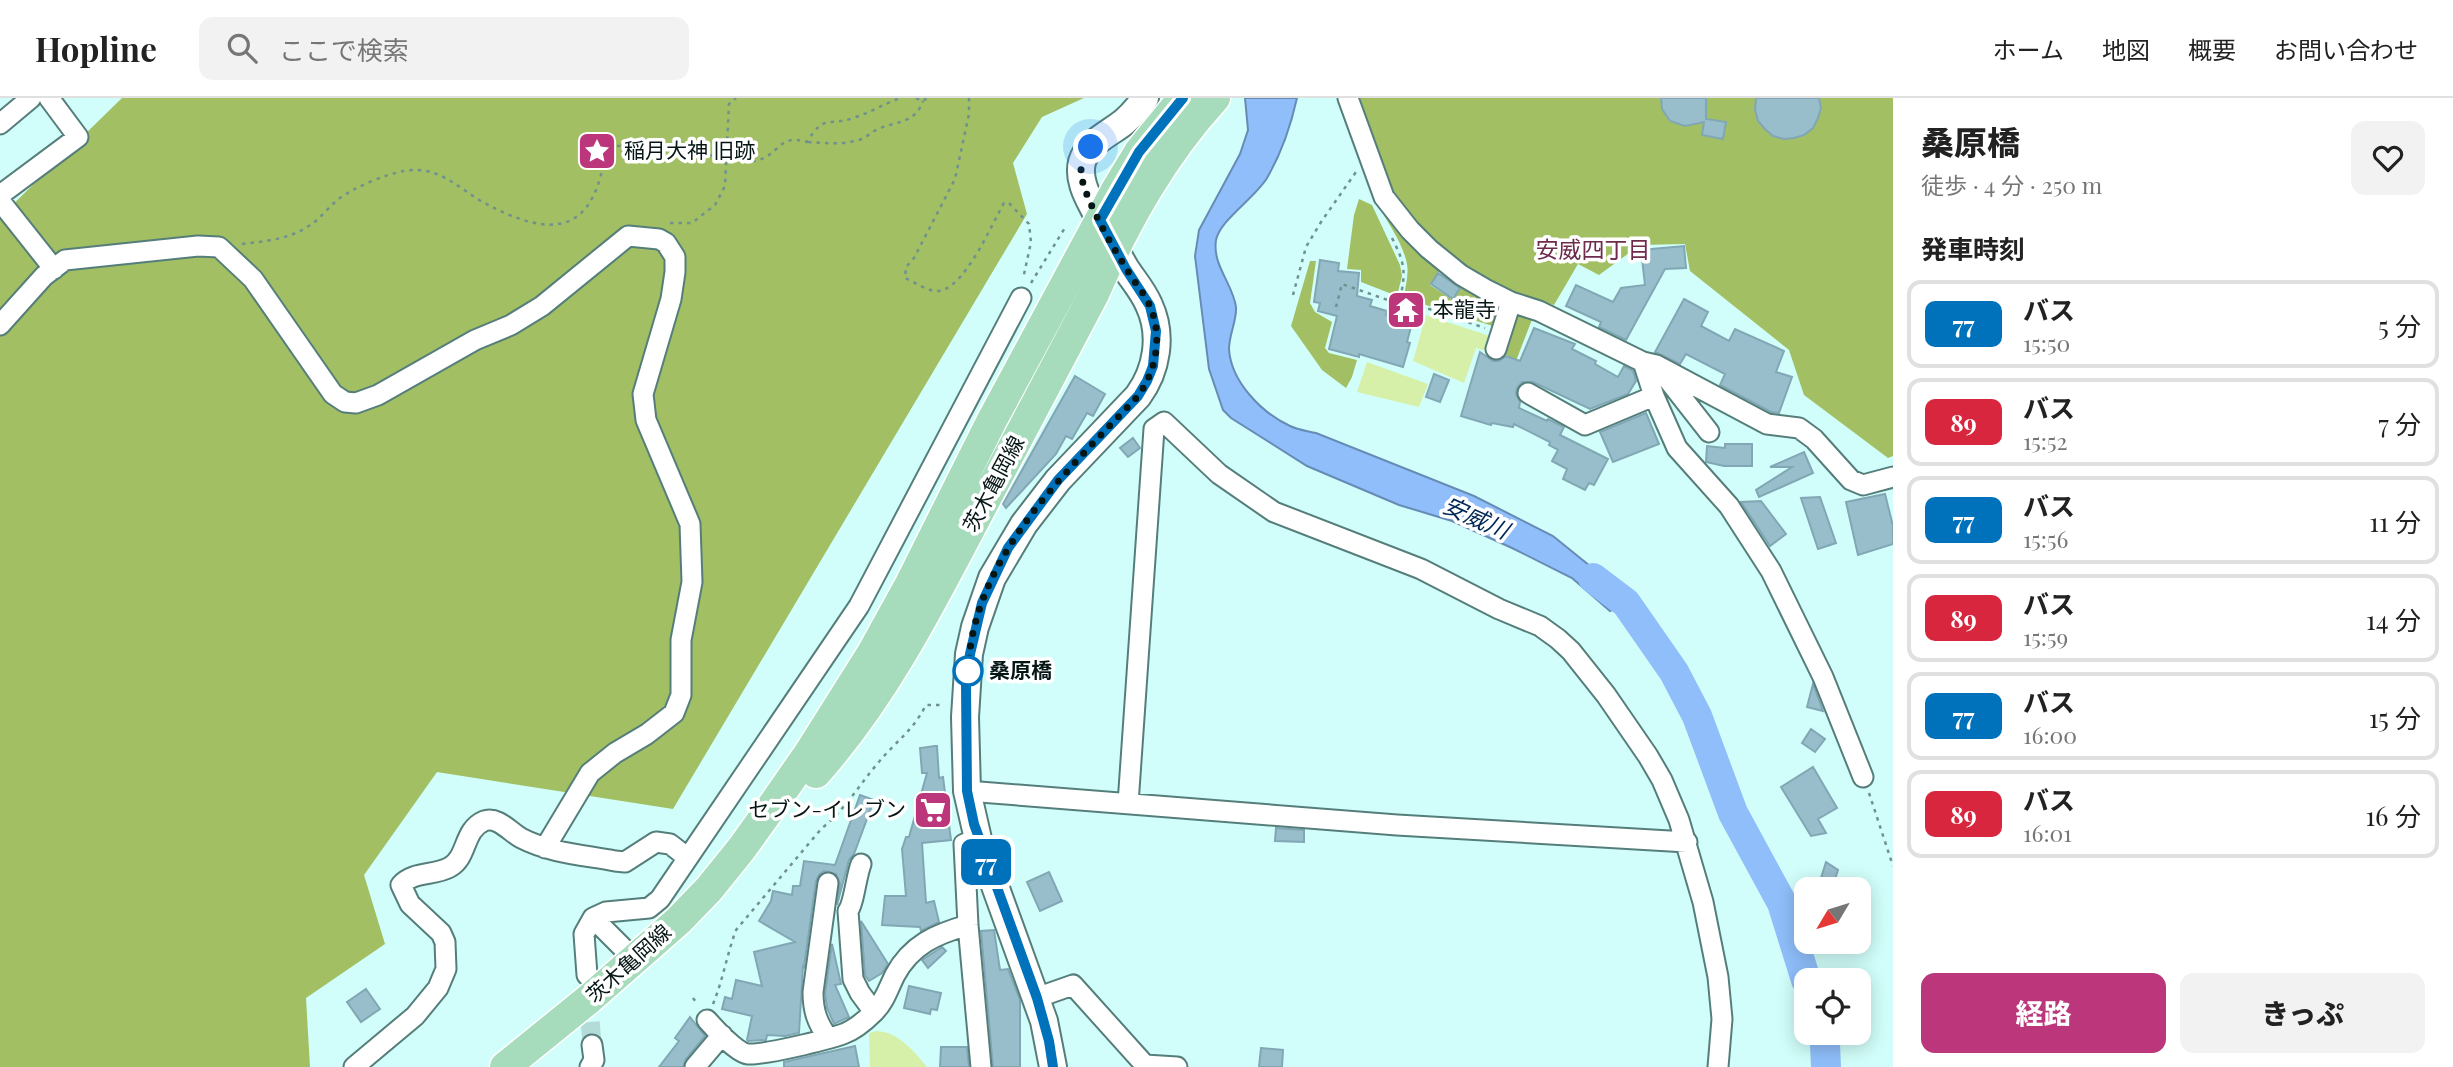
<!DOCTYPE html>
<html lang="ja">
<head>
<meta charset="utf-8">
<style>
	body { margin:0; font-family:"Playfair Display","Noto Sans JP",serif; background:#f2f2f2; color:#222; height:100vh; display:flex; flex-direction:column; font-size:26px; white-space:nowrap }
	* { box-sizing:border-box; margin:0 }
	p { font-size:23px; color:#767676 }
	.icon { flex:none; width:38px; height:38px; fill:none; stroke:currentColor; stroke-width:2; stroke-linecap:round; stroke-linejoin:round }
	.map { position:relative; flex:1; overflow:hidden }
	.panel { display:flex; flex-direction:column; background:#fff; width:560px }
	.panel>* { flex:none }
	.badge { padding:0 14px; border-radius:10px; font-size:24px; line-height:46px }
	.needle { width:46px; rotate:232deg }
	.buttons { position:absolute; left:1794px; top:779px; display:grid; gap:14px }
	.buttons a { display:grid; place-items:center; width:77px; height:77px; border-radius:14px; background:#fff; box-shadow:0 4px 18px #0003; font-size:35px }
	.you { position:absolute; width:35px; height:35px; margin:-18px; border:5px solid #fff; border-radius:50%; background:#1a73e8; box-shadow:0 0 0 10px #1a73e833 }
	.map>.badge { position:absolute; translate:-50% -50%; box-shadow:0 0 0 4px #fff }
	h2 { padding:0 28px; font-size:26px; line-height:63px }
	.round { display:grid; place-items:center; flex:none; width:74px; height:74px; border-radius:14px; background:#f2f2f2 }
	.headline { display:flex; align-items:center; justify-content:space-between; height:119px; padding:0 28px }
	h1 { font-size:33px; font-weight:800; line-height:52px }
	.cta { display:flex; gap:14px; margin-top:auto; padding:14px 28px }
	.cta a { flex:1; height:80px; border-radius:14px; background:#bb367a; color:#fff; font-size:28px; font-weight:800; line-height:80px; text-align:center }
	.cta a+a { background:#f2f2f2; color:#222 }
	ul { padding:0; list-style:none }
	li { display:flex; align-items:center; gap:21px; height:88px; margin:0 14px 10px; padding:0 14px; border:4px solid #e0e0e0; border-radius:14px }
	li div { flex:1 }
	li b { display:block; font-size:26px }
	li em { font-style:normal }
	li .badge { min-width:77px; font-weight:700; text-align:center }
	header { display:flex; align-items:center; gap:42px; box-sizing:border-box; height:98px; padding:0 35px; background:#fff; border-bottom:2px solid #e0e0e0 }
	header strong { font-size:33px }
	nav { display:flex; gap:38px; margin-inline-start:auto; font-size:24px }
	.search { width:490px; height:63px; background:#f2f2f2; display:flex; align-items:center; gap:18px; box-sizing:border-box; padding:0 24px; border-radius:14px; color:#767676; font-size:26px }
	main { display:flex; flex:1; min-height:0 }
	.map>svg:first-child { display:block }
</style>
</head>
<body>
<header>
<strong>Hopline</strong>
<div class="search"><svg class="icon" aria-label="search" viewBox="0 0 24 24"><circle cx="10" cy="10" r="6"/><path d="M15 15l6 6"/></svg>ここで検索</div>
<nav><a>ホーム</a><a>地図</a><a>概要</a><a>お問い合わせ</a></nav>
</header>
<main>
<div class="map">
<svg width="1893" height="969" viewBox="0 0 1893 969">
	<rect width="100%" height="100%" fill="#d1fefa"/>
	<path fill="#d7f0a9" d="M1426 217 1493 239 1486 253 1476 250 1464 285 1413 263Z
		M1367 264 1428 286 1419 309 1357 294Z
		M877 933C898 934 914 953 927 969H870L869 935Z"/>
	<path fill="#a2bf63" d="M122 0H1084L1042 19 1013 65 1027 116 673 711 437 674 364 777 385 846 306 900 310 969H0V119Z
		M1360 0H1893V358L1888 360 1804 297 1789 252 1690 173 1685 146 1640 147 1599 177 1578 166 1554 207 1512 194 1478 176 1451 159 1414 124 1393 97Z
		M1359 101 1372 107 1400 167 1402 178 1397 198 1361 184V172L1347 171 1354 117Z
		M1377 105 1441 170 1430 187 1453 202 1463 187 1505 209 1499 230 1404 200C1405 189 1409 177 1407 166 1403 145 1387 124 1377 105Z
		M1310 163H1316L1310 205 1315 214 1332 224 1325 250 1329 255 1357 262 1352 279 1346 290 1322 272 1291 228Z
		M1511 211 1533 219 1516 263 1505 256 1501 250Z"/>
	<path fill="#8fbefa" stroke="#668cb5" stroke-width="2" d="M1245 0H1297C1291 27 1281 56 1267 80 1255 100 1220 122 1216 142 1212 167 1233 186 1236 209 1237 222 1229 237 1229 251 1231 284 1262 315 1290 328 1298 332 1308 333 1316 335L1474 398 1553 438 1627 498 1626 505 1610 513 1572 480 1512 450 1452 423 1399 407 1307 368 1231 320 1223 312 1209 271 1195 158 1199 132 1240 56 1248 32Z"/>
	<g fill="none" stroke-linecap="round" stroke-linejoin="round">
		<path stroke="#8fbefa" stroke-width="30" d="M1593 480 1626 505 1674 574 1697 618 1733 715 1782 805 1806 882
			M1822 934 1825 946 1826 969"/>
	</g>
	<path fill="#98becc" stroke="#81a7b5" stroke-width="2" d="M1661 0H1706V21L1726 24 1723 41 1702 37 1704 24 1685 28 1670 23 1662 11Z
		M1756 0H1819L1821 10 1818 20 1813 30 1804 37 1794 40 1784 41 1773 38 1765 31 1758 23 1755 12Z
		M1684 148 1686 170 1665 171 1626 242 1599 229 1601 224 1566 208 1576 187 1613 204 1621 190 1645 187 1641 152Z
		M1320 162 1339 165 1338 173 1359 175 1357 198 1372 202 1370 208 1387 213 1386 217 1393 219 1392 223 1411 229 1407 244 1410 245 1403 269 1359 256V259L1329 251 1337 218 1318 213 1320 205 1314 204Z
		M1438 175 1460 190 1453 201 1431 186Z
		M1684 201 1708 214 1701 228 1729 243 1735 231 1784 253 1776 274 1792 279 1779 315 1771 314 1720 287 1725 276 1686 256 1680 266 1655 254Z
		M1534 230 1575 246 1572 251 1596 263 1595 266 1618 279 1624 268 1633 273 1636 283 1628 296 1590 311 1533 284H1522L1517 290 1516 296 1520 304 1519 310 1547 323 1548 321 1564 329 1560 337 1608 361 1594 387 1589 385 1585 392 1563 381 1567 371 1552 363 1558 352 1549 347 1550 344 1514 326 1513 329 1492 325 1491 327 1461 318 1480 254 1493 263H1499L1506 258 1520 263Z
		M1434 276 1449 282 1440 304 1426 299Z
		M1075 278 1105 296 1093 318 1087 315 1072 341 1066 338 1056 356 1006 410 1003 406Z
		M1646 315 1659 346 1613 364 1600 334Z
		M1133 340 1140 350 1128 359 1120 350Z
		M1725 346H1752V368H1724L1706 364 1707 348 1725 350Z
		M1804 354 1813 375 1759 399 1756 392 1792 369H1770Z
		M1885 396 1893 428V446L1858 457 1846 404Z
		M1820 399 1836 445 1818 451 1801 400Z
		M1761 403 1786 436 1770 448 1741 404Z
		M1813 586 1823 613 1807 609Z
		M1811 631 1825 641 1815 654 1802 645Z
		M935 648H937L939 680 943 679 951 742 922 745 926 805 934 803 939 824 921 833 920 829 882 827 885 798H906L902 751 906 739H909L927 675H922L920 650Z
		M1813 669 1837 710 1818 721 1826 735 1811 738 1781 689Z
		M860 697 874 702 854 756 849 762 837 807 840 786 836 776 824 773 819 777 816 783 804 869 803 868 799 935 785 938 767 937 766 942 748 943 747 942 752 918 722 911 725 899 732 901 736 882 762 888 754 854 795 844 759 823 771 803 773 793 792 797 793 788H800L804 763 835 767Z
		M1276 730 1304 732V744L1275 743Z
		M1826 764 1838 772 1834 784 1821 780Z
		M1049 774 1062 803 1040 813 1027 784Z
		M861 823 888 866 882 875 869 883 865 877Z
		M994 832 1000 872 1008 871 1020 902V969H993L981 833Z
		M832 846 841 886 835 887 849 919 834 926 827 910 825 895Z
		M942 849 946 853 928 870 922 862Z
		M909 888 941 895 937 912 931 911 930 916 904 910Z
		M366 891 380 911 361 924 347 904Z
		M690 919 705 938 686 961 683 969H659L679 943 675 940Z
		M855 948 859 969H784V964Z
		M941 949H967L969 969H940Z
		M1261 950 1283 952 1282 969H1259Z"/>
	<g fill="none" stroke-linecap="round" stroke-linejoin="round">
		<path stroke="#b3dbd8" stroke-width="19" stroke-dasharray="19 10" stroke-linecap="butt" d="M588 895 592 947"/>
		<g stroke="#557e7b" stroke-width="23">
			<path id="street" d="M1348 0 1384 99 1410 132 1429 151 1461 177 1485 191 1511 204 1539 213 1643 264 1654 298 1677 350 1729 408 1771 473 1823 579 1863 679
				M0 26 31 0
				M0 97 78 39 49 0
				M0 103 54 171
				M0 227 44 178 65 162 198 148 219 149 253 181 333 296 345 304 356 305 378 297 475 242 511 227 542 208 628 138 659 141 666 145 675 159V174L671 201 643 296 646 322 690 426 692 484 681 542V597L674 615 647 636 615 655 590 675 545 750
				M1496 251 1511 204
				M1643 264 1656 267 1767 326 1799 330 1814 341 1851 382 1863 387 1893 379
				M1662 274 1709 334
				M1528 295 1585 327 1654 298
				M967 693 1397 727 1687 744
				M1128 706 1154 331 1164 324 1219 376 1274 414 1421 471 1499 511 1540 528 1558 541 1571 553 1606 597 1648 658 1662 682 1679 722 1703 804 1718 879 1722 921 1718 969
				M978 741 964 746 968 827 981 969
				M861 766C856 779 854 805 848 813L853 881 860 895 874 914
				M828 785 813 894C813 913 817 924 828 940
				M593 820 635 862
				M587 877 584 836 593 820 606 814 649 810 660 801 859 508 1021 200
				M1036 900 1073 887 1145 967 1177 969
				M707 922C715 931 737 955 748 956 765 957 826 942 843 936 854 932 865 923 874 914 885 903 888 891 895 877 911 847 936 836 968 827
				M354 969 415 918 438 890 446 871 445 844 441 835 410 806 401 787C413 773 435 778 450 769 468 759 463 732 484 723 498 718 510 734 521 740 550 755 583 757 615 763L625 764 656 744 670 746 688 760
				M590 969 594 962 592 947
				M695 969 722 937"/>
		</g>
		<g stroke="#557e7b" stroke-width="30">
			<path id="secondary" d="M1053 969 1044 923 978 741 967 693 965 619 969 556 975 529 992 480 1024 426 1058 382 1138 298C1157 272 1163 237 1149 207 1143 193 1134 183 1126 171 1114 151 1104 130 1093 109 1086 96 1078 80 1082 64 1088 44 1109 36 1124 24 1132 17 1139 9 1145 0"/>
		</g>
		<g stroke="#fff" stroke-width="33">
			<path id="primary" d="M816 675C881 602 927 513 972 427 1013 350 1053 273 1094 196 1125 125 1162 58 1215 0
				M505 969 589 901 678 823 709 791 742 750 775 704 809 655 872 555 910 486 992 322 1116 92 1139 54 1183 0"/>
		</g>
		<path stroke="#71918e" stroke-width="2.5" stroke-dasharray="3.5 5" stroke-linecap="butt" d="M916 0 923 3 927 0
			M969 0V16L955 81 914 160 906 169 905 180C914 184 926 192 935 193 963 196 992 125 1004 105H1009L1029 126 1031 144 1023 181
			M808 44C825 45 842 47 859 42 866 40 871 34 878 31 896 23 915 26 923 3
			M600 48H642L754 63C781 58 777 35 807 44 825 15 828 29 853 20 869 15 884 6 900 0
			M670 125H692L715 107 725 88 729 6 736 0
			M1392 140C1405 165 1406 174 1400 201
			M242 146C267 143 292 141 313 125 323 118 330 107 340 100 355 89 386 76 404 73 437 67 456 88 481 103 553 143 596 137 606 48
			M1031 185 1066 128
			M1293 197 1306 149 1321 124 1356 74
			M1336 209 1342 186 1399 206 1400 201 1485 230
			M1397 216 1399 206
			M1869 695 1893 768
			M693 900 698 907
			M713 906C723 882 727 856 736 832L822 730C845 712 859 687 878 665 897 642 912 634 926 607H944"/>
		<use href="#street" stroke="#fff" stroke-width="19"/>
		<use href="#secondary" stroke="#fff" stroke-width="26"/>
		<use href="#primary" stroke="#a6dcbc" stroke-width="30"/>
	</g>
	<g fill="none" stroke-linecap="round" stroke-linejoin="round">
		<g stroke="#fff" stroke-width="16">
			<path id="line" d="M1053 969 1049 943 1037 900 974 726 967 693 966 587 970 556 982 505 1008 450 1058 382 1138 298 1147 283 1153 268 1156 233 1150 208 1126 171 1100 122 1139 54 1183 0"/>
		</g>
		<use href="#line" stroke="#0072bc" stroke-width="10"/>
		<path stroke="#061615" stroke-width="7" stroke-dasharray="0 12.6" d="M968 573C973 458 1065 376 1138 298 1157 272 1163 236 1149 206 1143 193 1133 183 1126 170 1113 150 1081 95 1081 73 1081 63 1086 57 1091 49"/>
	</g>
	<defs>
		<g id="sight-square" transform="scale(2.0125)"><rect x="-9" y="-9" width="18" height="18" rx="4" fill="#bb367a" stroke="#fff"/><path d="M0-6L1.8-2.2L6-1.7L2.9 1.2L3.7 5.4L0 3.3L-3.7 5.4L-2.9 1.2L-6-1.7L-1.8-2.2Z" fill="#fff"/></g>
		<g id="temple-square" transform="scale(2.0125)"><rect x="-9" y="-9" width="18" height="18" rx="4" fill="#bb367a" stroke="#fff"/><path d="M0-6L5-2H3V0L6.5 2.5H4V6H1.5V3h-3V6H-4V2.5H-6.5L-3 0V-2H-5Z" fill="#fff"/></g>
		<g id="supermarket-square" transform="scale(2.0125)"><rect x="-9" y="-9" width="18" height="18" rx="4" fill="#bb367a" stroke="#fff"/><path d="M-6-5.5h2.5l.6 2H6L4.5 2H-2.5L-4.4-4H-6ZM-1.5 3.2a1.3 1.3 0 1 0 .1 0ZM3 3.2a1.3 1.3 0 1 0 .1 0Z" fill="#fff"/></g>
	</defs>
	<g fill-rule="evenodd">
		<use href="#sight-square" x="597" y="53"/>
		<use href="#temple-square" x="1406" y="212"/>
		<use href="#supermarket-square" x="933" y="712"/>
	</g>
	<circle fill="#fff" stroke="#0072bc" stroke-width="3.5" cx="968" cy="573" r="14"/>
	<g text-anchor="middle" stroke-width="7" stroke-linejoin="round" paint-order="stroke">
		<g font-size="21" fill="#061615" stroke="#fff" text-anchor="start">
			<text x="624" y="60">稲月大神 旧跡</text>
			<text x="1433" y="219">本龍寺</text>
			<text x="906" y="719" text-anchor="end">セブン-イレブン</text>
		</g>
		<g font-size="21" fill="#061615" stroke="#fff">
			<text transform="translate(994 386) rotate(-62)" y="7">茨木亀岡線</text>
			<text transform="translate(629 866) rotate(-42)" y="7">茨木亀岡線</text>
		</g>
		<g font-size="21" font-weight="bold" fill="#061615" stroke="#fff" text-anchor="start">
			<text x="989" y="580">桑原橋</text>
		</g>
		<g font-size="23" fill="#6d2c4b" stroke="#fff">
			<text x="1593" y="160">安威四丁目</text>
		</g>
		<g font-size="23" font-style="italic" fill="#002855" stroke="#fff">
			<text transform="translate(1476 420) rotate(24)" y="8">安威川</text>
		</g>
	</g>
</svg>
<div class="buttons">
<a><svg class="needle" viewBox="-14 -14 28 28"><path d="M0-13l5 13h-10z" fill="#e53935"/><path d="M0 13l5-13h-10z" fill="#767676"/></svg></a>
<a><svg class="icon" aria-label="locate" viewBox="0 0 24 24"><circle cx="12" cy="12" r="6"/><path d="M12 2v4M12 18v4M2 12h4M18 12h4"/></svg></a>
</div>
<div class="you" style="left:1091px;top:49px"></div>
<b class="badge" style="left:986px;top:764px;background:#0072bc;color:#fff">77</b>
</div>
<section class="panel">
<div class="headline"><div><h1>桑原橋</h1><p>徒歩 · 4 分 · 250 m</p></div><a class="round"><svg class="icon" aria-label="heart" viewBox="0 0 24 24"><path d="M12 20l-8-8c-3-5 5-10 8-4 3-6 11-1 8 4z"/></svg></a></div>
<h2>発車時刻</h2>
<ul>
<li><span class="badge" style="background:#0072bc;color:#fff">77</span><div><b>バス</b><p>15:50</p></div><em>5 分</em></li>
<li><span class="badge" style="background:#d7263d;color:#fff">89</span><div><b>バス</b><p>15:52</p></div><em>7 分</em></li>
<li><span class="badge" style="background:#0072bc;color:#fff">77</span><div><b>バス</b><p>15:56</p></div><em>11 分</em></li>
<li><span class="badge" style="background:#d7263d;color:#fff">89</span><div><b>バス</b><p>15:59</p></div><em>14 分</em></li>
<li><span class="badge" style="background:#0072bc;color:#fff">77</span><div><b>バス</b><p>16:00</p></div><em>15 分</em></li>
<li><span class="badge" style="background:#d7263d;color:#fff">89</span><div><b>バス</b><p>16:01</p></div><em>16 分</em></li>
</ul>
<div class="cta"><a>経路</a><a>きっぷ</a></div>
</section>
</main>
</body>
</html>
